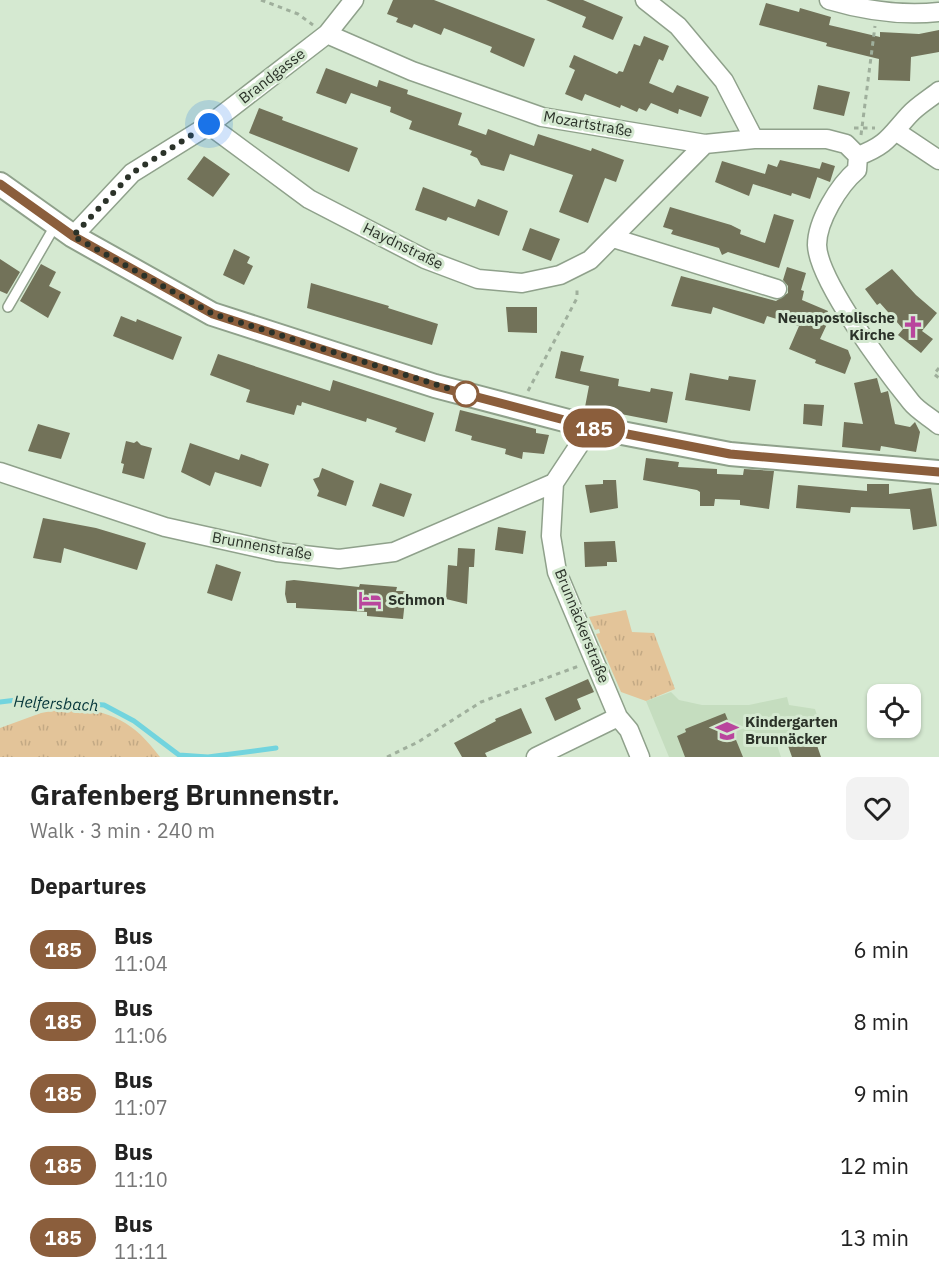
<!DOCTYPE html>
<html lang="en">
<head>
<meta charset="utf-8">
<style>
	body { margin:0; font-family:"IBM Plex Sans",sans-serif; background:#f2f2f2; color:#222; height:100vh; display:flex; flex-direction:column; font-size:22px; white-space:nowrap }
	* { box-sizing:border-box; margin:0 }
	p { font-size:20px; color:#767676 }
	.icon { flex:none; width:33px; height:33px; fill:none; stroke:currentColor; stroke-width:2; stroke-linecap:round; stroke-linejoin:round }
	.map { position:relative; height:757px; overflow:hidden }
	.panel { display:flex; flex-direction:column; background:#fff; flex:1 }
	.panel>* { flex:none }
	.badge { padding:0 12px; border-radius:20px; font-size:21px; line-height:39px }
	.buttons { position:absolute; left:867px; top:684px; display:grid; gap:12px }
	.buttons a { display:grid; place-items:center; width:54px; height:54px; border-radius:12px; background:#fff; box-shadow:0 2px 4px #0004; font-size:30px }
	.you { position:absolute; width:30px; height:30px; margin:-15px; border:4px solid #fff; border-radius:50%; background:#1a73e8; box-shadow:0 0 0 9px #1a73e833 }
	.map>.badge { position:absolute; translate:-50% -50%; box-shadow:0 0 0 3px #fff }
	h2 { padding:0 30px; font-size:22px; line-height:54px }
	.round { display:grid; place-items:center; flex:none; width:63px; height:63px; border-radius:12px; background:#f2f2f2 }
	.summary { display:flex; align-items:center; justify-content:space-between; height:102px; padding:0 30px }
	h1 { font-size:28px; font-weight:700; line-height:45px }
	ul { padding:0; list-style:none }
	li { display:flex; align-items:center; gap:18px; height:72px; padding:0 30px }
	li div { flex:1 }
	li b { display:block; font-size:22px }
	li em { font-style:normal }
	li .badge { min-width:66px; font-weight:700; text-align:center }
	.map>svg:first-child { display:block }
</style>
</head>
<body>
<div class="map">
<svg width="939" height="757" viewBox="0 0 939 757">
	<defs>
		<pattern id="grass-tufts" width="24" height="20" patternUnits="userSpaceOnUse" patternTransform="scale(1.5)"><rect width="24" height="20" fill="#e3c499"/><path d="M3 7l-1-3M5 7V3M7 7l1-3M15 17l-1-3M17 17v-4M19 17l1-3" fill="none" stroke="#c3a984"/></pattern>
	</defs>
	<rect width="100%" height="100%" fill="#d5e9d1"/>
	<path fill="#c5ddbf" d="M671 692 679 700 702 705H749L787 697 789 705 815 709 818 718 815 723 775 739 781 757H669L646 701Z"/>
	<path fill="url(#grass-tufts)" d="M626 610 632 632 654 633 675 689 646 701 621 692 596 634 600 633 599 629 595 630 589 617Z
		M68 708C111 710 134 722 160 757H0V728L41 713Z"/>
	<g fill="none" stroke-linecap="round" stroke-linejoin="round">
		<path stroke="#72d4de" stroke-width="5" d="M0 702 25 699 104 705 134 721 179 755 208 757 276 748"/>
	</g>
	<path fill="#727259" d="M393 0H434L535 39 524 67 490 52 492 47 444 28 441 35 414 24 412 28 396 22 398 18 387 14Z
		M546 0H583L623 17 613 40 582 27 586 17Z
		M766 3 799 12 800 8 831 17 829 25 880 37V32L919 34 939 30V52L911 57 910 81 878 80 879 59 826 46 827 43 759 25Z
		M644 36 669 46 663 61 659 59 649 83 673 93 677 85 709 97 701 117 679 109 678 114 651 103 646 111 639 108 637 112 621 105 620 108 585 94 582 101 565 94 575 70 569 67 574 55 617 74 619 71 623 72 634 44 640 46Z
		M326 68 377 87 379 80 408 90 407 94 462 113 458 125 486 135 488 129 534 146 538 134 591 151 592 148 624 160 616 182 605 178 588 223 559 212 573 175 510 154 504 171 481 165 477 158 470 155 472 151 409 129 412 121 390 112 391 107 351 93 346 104 316 93Z
		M818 85 850 92 844 116 813 109Z
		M259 108 283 117 282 120 358 148 349 172 249 133Z
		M204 156 230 174 213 197 187 179Z
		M780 160 820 169 810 199 792 193 791 196 753 184 749 196 715 182 722 161 765 174 768 164 777 167Z
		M822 162 835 166 830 182 817 177Z
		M423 187 475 207 478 199 508 211 499 236 448 217 446 221 415 210Z
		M670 207 731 225 741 230 740 234 765 243 774 214 794 220 779 268 728 252 722 255 719 248 671 234 673 230 663 227Z
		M530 228 560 239 551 261 522 250Z
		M234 249 250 257 247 263 253 266 244 285 223 275Z
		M0 259 20 272 7 294 0 291Z
		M41 264 56 272 49 286 61 292 48 318 20 301Z
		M787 267 806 273 801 290 804 291 802 300 828 311 823 322 827 324 820 339 848 350 851 358 845 374 815 363 816 360 789 349 799 326 767 316 764 324 713 307 711 314 671 306 681 276 776 301 788 293V286L783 280Z
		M892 269 916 295 937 313 922 331 933 339 921 353 898 335 903 329 880 303 877 305 865 289Z
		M311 283 389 306 388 308 438 324 432 345 307 308Z
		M506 307H537V333L508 332Z
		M121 316 136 322 137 319 182 337 173 360 113 336Z
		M561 351 584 356 580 371 619 379 618 386 650 392 651 388 673 392 667 423 585 407 589 386 555 378Z
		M218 354 330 391 333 380 434 413 425 442 395 432 397 428 367 418 366 422 302 402 301 406 297 405 294 415 246 402 250 390 210 375Z
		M690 373 728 380 729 376 756 380 750 411 685 400Z
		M877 378 881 393 888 391 895 424 910 427 915 422 920 432 916 452 881 446 880 451 842 447 844 422 863 424 854 383Z
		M804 404 824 405 822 426 803 424Z
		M460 410 536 429V433L549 435 544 454 523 452 522 459 505 454 506 449 471 440 472 436 455 431Z
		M38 424 70 433 61 459 28 451Z
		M126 441 134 443 137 441 141 445 152 448 144 479 122 473 124 464 121 463Z
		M190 443 239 460 241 454 269 464 261 487 215 472 210 486 181 472Z
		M646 458 679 462 678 467 717 469V474L743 475 744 469 774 471 769 509 740 505V500L715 499 714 506H700V492L697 490 643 480Z
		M322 468 354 481 346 506 317 496 319 491 313 479 319 477Z
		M603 480H616L618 508 590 513 585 485 603 484Z
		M380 483 412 494 404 517 372 506Z
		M867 484H889V494L931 488 937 526 913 530 910 509 851 507 850 513 796 508 798 485 867 491Z
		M43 518 96 528 146 543 137 570 64 548 61 563 33 558Z
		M498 527 526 531 523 554 495 550Z
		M615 541 617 562H607V566L585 567 584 542Z
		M458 548 475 549 474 567H469L467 604 446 599 448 565 457 566Z
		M216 564 241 572 232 601 207 593Z
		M294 580 359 587 360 584 397 587 396 591H406L403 619 367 616V612L296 608V603H287L285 594 286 581Z
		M588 679 594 692 577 699 581 709 555 721 545 698Z
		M521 708 532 733 485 753 487 757H462L454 743 496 721 495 719Z
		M725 713 743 757H685L677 736 686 732 685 729Z
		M813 734 821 757H792L787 743Z"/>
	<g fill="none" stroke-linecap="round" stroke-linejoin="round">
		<g stroke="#8fa18b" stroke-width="12">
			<path id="service" d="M8 307 56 224"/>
		</g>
		<g stroke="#8fa18b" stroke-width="21">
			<path id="minor" d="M645 0 678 26 724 81 754 139
				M829 0C866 11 900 16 939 12
				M327 34 412 71 542 117 705 144 754 139H827L846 144 858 156
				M209 125 309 199 425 259 478 279 522 283 560 275 590 260 705 144
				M897 132 939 160
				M858 156 857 170C839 185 817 221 817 245 818 281 887 372 911 402 918 411 930 417 939 425
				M858 156C887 145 889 137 909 115 917 106 929 99 939 91
				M73 236 132 173 209 125 327 34 354 0
				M613 238 777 289
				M591 427 554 483 551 536 557 572 618 717 629 730 640 757
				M0 472 165 527 277 552 339 559 394 552 554 483
				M536 757 618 717"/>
		</g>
		<g stroke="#8fa18b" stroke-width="26">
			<path id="tertiary" d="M0 184 73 236 212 314 435 386 591 427 730 454 939 472"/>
		</g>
		<path stroke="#9faf9c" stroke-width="3" stroke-dasharray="4.5 4.5" stroke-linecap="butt" d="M261 0 298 14 313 25
			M854 128H875
			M861 135 875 26
			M939 368 934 374 939 378
			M528 391 577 298V286
			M387 757 418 742 481 702 579 666"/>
		<use href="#service" stroke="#fff" stroke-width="9"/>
		<use href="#minor" stroke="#fff" stroke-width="18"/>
		<use href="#tertiary" stroke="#fff" stroke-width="22"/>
	</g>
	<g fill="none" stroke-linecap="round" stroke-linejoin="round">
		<g stroke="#fff" stroke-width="14">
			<path id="line" d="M0 184 73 236 213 314 435 386 591 427 730 454 939 472"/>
		</g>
		<use href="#line" stroke="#8b5e3c" stroke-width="9"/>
		<path stroke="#2b3229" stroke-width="6" stroke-dasharray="0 10.8" d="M209 124 132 173 73 236 213 314 466 394"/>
	</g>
	<defs>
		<g id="church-bare" transform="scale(1.8)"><path d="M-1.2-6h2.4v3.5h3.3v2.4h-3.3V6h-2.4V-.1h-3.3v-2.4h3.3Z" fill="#b9459d" stroke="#d5e9d1" stroke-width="2.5" paint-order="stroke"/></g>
		<g id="hotel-bare" transform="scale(1.8)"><path d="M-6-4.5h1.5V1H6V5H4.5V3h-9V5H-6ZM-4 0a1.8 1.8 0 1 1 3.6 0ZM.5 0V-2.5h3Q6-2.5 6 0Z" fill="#b9459d" stroke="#d5e9d1" stroke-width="2.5" paint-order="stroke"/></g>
		<g id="school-bare" transform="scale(1.8)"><path d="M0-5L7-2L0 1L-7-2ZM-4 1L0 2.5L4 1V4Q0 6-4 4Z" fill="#b9459d" stroke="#d5e9d1" stroke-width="2.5" paint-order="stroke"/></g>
	</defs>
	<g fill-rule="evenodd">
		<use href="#church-bare" x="913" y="327"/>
		<use href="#hotel-bare" x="370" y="600"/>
		<use href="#school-bare" x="727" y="731"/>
	</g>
	<circle fill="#fff" stroke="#8b5e3c" stroke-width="3" cx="466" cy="394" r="12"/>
	<g text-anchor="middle" stroke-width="6" stroke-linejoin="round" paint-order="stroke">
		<g font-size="15" fill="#2b3229" stroke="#d5e9d1">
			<text transform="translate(272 76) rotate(-38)" y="5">Brandgasse</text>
			<text transform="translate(588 124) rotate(10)" y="5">Mozartstraße</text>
			<text transform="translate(403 246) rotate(26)" y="5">Haydnstraße</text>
			<text transform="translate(262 546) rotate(10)" y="5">Brunnenstraße</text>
			<text transform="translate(582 626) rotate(68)" y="5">Brunnäckerstraße</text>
		</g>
		<g font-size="15" font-weight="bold" fill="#2b3229" stroke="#d5e9d1" text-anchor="start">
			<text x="895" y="323" text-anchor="end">Neuapostolische<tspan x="895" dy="17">Kirche</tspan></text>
			<text x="388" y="605">Schmon</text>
			<text x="745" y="727">Kindergarten<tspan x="745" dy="17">Brunnäcker</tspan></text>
		</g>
		<g font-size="16" font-style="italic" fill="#06373b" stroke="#d5e9d1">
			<text transform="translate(56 703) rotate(3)" y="6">Helfersbach</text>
		</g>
	</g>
</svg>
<div class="buttons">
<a><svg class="icon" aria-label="locate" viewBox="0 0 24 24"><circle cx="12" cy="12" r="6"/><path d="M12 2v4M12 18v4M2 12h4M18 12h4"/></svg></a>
</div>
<div class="you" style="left:209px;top:124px"></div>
<b class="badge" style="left:594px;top:428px;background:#8b5e3c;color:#fff">185</b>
</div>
<section class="panel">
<div class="summary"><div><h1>Grafenberg Brunnenstr.</h1><p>Walk · 3 min · 240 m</p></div><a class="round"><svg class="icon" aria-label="heart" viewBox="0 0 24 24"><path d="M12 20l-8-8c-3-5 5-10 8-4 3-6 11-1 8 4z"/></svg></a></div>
<h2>Departures</h2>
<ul>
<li><span class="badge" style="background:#8b5e3c;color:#fff">185</span><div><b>Bus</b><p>11:04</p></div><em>6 min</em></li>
<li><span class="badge" style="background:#8b5e3c;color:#fff">185</span><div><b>Bus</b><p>11:06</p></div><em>8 min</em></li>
<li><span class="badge" style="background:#8b5e3c;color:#fff">185</span><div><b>Bus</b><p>11:07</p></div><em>9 min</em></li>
<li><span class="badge" style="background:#8b5e3c;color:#fff">185</span><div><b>Bus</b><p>11:10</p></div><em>12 min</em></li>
<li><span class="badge" style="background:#8b5e3c;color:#fff">185</span><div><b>Bus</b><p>11:11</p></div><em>13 min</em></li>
</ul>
</section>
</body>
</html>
